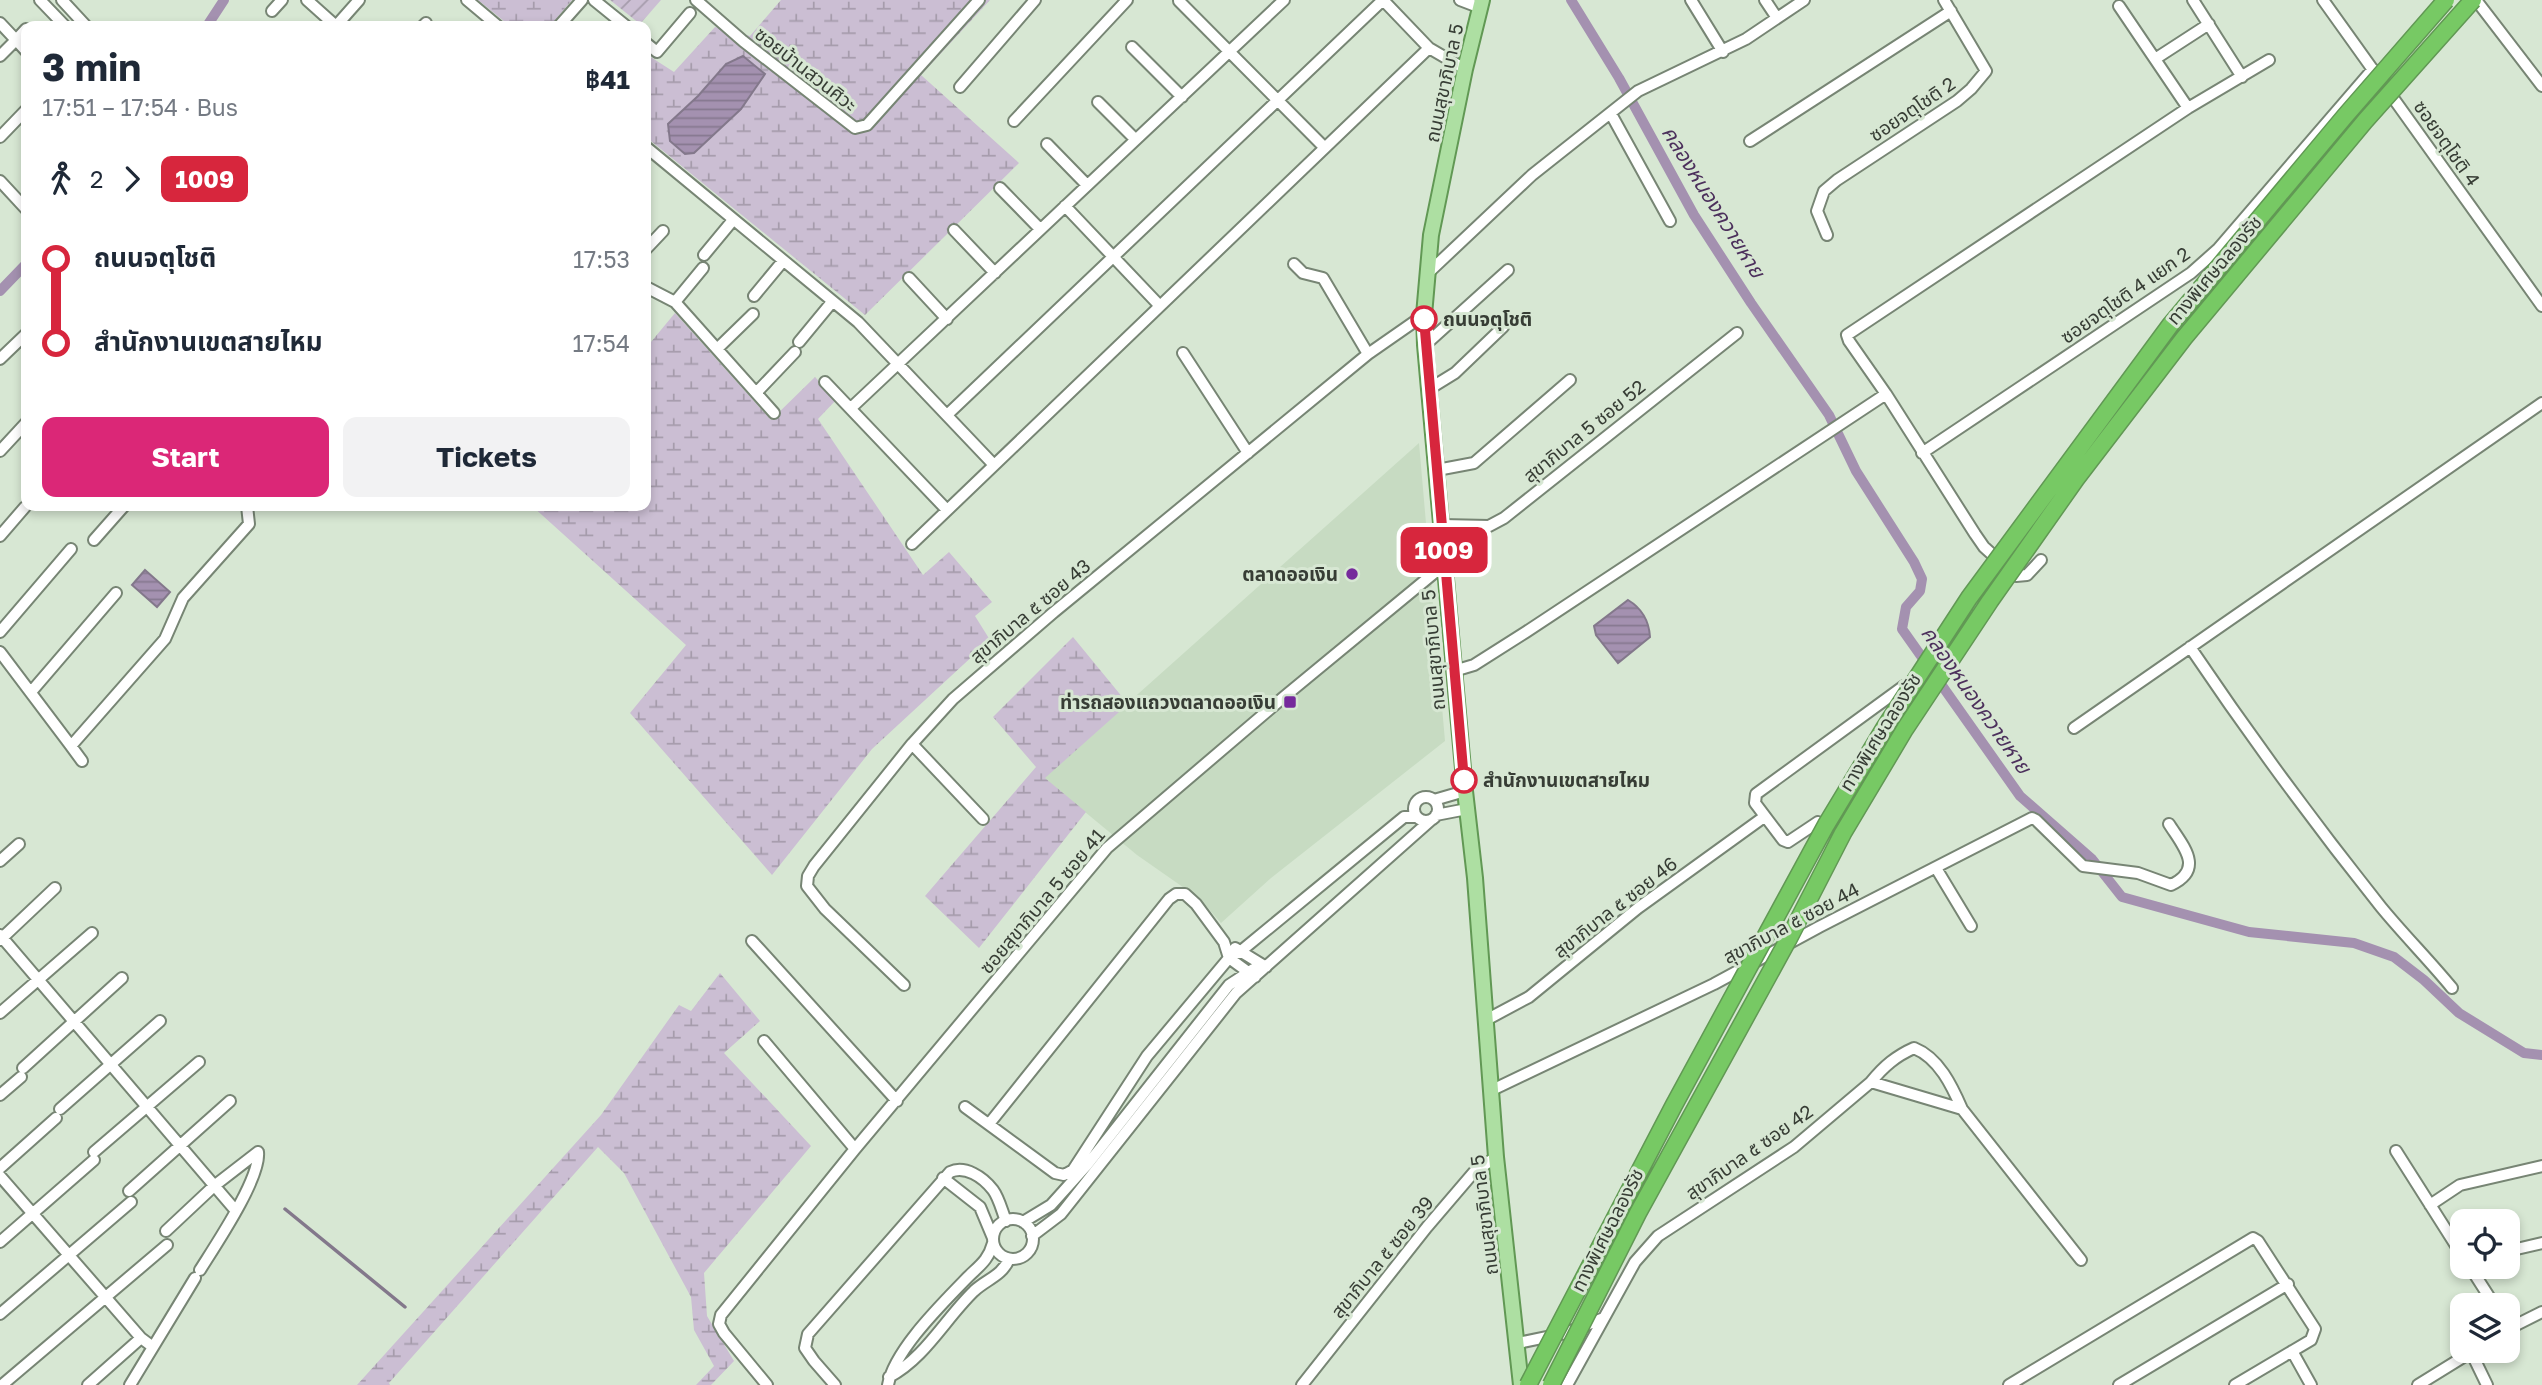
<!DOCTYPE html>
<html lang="en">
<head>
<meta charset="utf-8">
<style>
	body { margin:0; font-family:"Golos Text","Noto Sans Thai",sans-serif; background:#f2f2f3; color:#1f2937; height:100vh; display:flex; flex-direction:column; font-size:26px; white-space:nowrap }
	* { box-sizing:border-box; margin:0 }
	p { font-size:23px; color:#747a83 }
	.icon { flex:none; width:38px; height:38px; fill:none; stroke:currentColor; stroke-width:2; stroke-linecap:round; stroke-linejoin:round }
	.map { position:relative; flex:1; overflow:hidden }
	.drawer { position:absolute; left:21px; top:21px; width:630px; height:490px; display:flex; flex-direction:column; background:#fff; border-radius:14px; box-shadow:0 4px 10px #0003 }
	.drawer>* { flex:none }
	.badge { padding:0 14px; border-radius:10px; font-size:24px; line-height:46px }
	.tools { position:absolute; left:2450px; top:1209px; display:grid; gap:14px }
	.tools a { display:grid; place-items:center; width:70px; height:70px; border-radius:14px; background:#fff; box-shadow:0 4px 10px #0003; font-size:35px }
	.map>.badge { position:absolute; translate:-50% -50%; box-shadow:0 0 0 4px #fff }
	.legs { display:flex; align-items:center; gap:10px; height:77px; padding:0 21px; font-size:23px }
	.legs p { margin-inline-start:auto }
	.head { display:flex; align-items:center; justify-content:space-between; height:119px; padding:0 21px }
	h1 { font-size:38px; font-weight:700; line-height:52px }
	.cta { display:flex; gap:14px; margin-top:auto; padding:14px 21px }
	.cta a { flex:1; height:80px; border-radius:14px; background:#db2777; color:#fff; font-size:28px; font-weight:700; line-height:80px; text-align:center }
	.cta a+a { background:#f2f2f3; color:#1f2937 }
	ul { padding:0 21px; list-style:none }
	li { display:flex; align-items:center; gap:24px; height:84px; font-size:26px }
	li i { display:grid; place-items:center; width:10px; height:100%; margin:0 9px; background:currentColor }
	li i::after { content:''; width:18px; height:18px; margin:-9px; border:5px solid; border-radius:50%; background:#fff }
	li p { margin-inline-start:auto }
	li:first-child i { background:linear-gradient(#0000 50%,currentColor 0) }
	li:last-child i { background:linear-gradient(currentColor 50%,#0000 0) }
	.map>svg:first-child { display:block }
</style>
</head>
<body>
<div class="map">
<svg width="2542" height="1385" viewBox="0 0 2542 1385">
	<defs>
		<pattern id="wetland-marsh" width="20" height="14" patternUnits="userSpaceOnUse" patternTransform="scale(1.75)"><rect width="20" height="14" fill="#cbbed3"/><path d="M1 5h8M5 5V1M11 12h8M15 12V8" fill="none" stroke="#a69cac"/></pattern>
		<pattern id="garden-furrows" width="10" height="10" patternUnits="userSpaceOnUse" patternTransform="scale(1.75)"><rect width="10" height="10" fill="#cbbed3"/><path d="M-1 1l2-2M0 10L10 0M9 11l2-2" fill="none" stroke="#a69cac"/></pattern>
		<pattern id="water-rules" width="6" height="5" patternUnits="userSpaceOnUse" patternTransform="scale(1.75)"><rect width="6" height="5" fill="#a491b0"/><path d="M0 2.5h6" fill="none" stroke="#867890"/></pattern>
	</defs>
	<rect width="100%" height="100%" fill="#d7e7d3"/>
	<path fill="#c7dbc2" d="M1419 443 1445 741 1271 878 1221 923 1200 899 1137 855 1044 778Z"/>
	<path fill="url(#wetland-marsh)" fill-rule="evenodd" d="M478 0H572L550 26H510Z
		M781 0H990L921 75 1019 163 865 315 646 137V54L674 72 715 27 750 36ZM698 96 741 109 668 124Z
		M675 313 771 420 815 377 836 400 818 419 923 575 949 552 992 602 975 616 990 640 872 749 772 875 630 713 686 645 532 506H646V348Z
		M1073 637 1128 704 1045 778 1086 812 979 948 925 896 1036 767 993 717Z
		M720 973 760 1021 724 1053 811 1146 704 1273 707 1316 734 1361 711 1385H696L714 1366 694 1330 691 1297 624 1173 598 1147 389 1383 390 1385H357L601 1115 679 1005 691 1011Z"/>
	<path fill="url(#garden-furrows)" d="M610 0H661L640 24Z"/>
	<path fill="url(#water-rules)" stroke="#83788b" stroke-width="2" d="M743 56 765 74 741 109 694 153 685 154 670 141 668 124 698 96 726 64Z
		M145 570 170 592 157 607 132 585Z
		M1628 600C1643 609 1649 621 1650 637L1618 663 1596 635 1594 626Z"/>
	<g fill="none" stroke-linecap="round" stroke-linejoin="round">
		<path stroke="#83788b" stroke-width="3.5" d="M285 1209 405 1307"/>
		<path stroke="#a491b0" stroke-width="10" d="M1571 0 1619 78 1694 215 1751 303 1829 415 1856 471 1914 562 1922 579 1920 591 1906 607 1902 629 2020 796 2092 859 2122 897 2249 932 2354 943 2394 957 2424 980 2459 1013 2524 1053 2542 1055
			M207 26 224 0
			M0 291 26 264"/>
		<g stroke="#778574" stroke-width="14">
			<path id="minor" d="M40 0 65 26
				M62 0 86 26
				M307 0 336 26
				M467 0 498 26
				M594 0 626 26
				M696 0 743 41 855 128 867 125 979 0
				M1383 0 1429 48 1465 69
				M1460 0 1481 8
				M1691 0 1723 52
				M1765 0 1777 18
				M2193 0 2242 77
				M2323 0 2542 306
				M2476 0 2542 86
				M1179 1 1324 147
				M2119 6 2188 108
				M272 11 282 0
				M0 23 16 40 0 56
				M336 26 359 0
				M423 26 426 23
				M559 26 582 0
				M26 29 16 40 26 51
				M646 43 657 52 690 13
				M1132 47 1182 97
				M2155 59 2209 24
				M960 87 1035 0
				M1098 102 1135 139
				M1611 114 1670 221
				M1014 121 1127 0
				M0 137 26 110
				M1750 141 1951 11
				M1047 144 1086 184
				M646 147 858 322 994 465
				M0 181 26 209
				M1000 188 1040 229
				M1065 206 1159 305
				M954 230 995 273
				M1827 235 1817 211 1824 191 1837 180 1957 101 1971 89 1986 71 1944 0
				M646 249 663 231
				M704 255 733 220
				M1294 264 1303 273 1323 278 1368 354
				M1428 273 1532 175 1638 91 1746 39 1804 0
				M909 278 947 319
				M646 287 675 302 774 413
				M754 296 783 261
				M675 302 703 268
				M799 342 832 302
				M1425 345 1508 270
				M717 349 753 314
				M1183 353 1248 453
				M0 359 26 334
				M825 382 947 510
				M1429 389 1455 373 1503 327
				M756 393 795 352
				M851 408 1284 0
				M947 415 1383 0
				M0 451 26 423
				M1922 453 2191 273 2218 249 2373 69
				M1437 470 1474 463 1570 380
				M1442 525 1489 526 1504 518 1737 333
				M0 536 25 507
				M94 540 124 506
				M912 544 1429 48
				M2041 560 2027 575 2016 576 1984 547 1975 534 1886 394 1849 341 1847 335 2188 108 2269 60
				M0 632 71 549
				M2190 647C2250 736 2314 823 2381 907 2404 935 2429 960 2452 988
				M0 652 71 746 165 639 183 598 249 524 247 506
				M1454 671 1474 665 1526 632 1886 394
				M31 692 116 593
				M2074 728 2542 403
				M912 744 983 819
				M71 746 82 761
				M1414 809a12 12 0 1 1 24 0a12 12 0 1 1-24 0Z
				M1434 800 1465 791
				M1436 815 1467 809
				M1818 822 1788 842 1783 840 1755 803 1756 794 1904 686
				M0 861 19 844
				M1936 868 1971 926
				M0 935 236 1211
				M0 940 55 888
				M752 941 897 1101
				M1235 948 1266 967
				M904 985 825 909 807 886 808 876 814 866 912 744 953 699 1054 612 1368 354 1424 315
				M0 1013 92 933
				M1486 1020 1529 997 1638 908 1764 817
				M764 1041 855 1149
				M23 1068 122 978
				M1871 1082C1884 1066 1896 1056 1914 1048 1939 1058 1952 1086 1962 1109
				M1490 1091 1714 984 1819 927 2032 818 2036 820 2083 866 2138 873 2171 885C2205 869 2183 846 2169 824
				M0 1095 21 1077
				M965 1107 1055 1173 1064 1175 1073 1170 1147 1056 1229 958 1241 951 1404 817H1417
				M60 1109 160 1021
				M989 1124 1169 899 1176 894H1185L1196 904 1224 942 1229 958 1255 977
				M2396 1151 2462 1255
				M94 1152 199 1062
				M0 1168 56 1118
				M0 1176 141 1338 153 1347
				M943 1178 980 1207 993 1238
				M129 1191 230 1101
				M2430 1205 2460 1185 2542 1166
				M993 1239a20 20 0 1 1 40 0a20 20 0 1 1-40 0Z
				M1023 1222 1051 1205 1087 1165 1229 985 1255 968
				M166 1231 214 1186 258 1152
				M1032 1236 1061 1214 1236 993 1431 820
				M0 1242 94 1160
				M2508 1251 2542 1243
				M2470 1267 2495 1306
				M200 1270C215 1246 261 1178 258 1152
				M0 1314 131 1202
				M2508 1329 2542 1312
				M1518 1343 1566 1333 1604 1318
				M2292 1351 2311 1385
				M2471 1352 2487 1385
				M889 1377C925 1358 945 1319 974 1291 987 1279 1002 1276 1009 1259
				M2 1385 167 1245
				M88 1385 141 1338
				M130 1385 195 1278
				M767 1385 724 1333 719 1324 721 1315 855 1149 1107 848 1285 696 1445 564
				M835 1385 814 1361 805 1348 808 1334 950 1172C965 1165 983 1177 993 1190 999 1198 1002 1211 1006 1221
				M888 1385C894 1351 940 1306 964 1281 977 1267 988 1262 993 1243
				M1302 1385 1427 1227 1474 1172 1496 1157
				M1567 1385 1635 1262 1658 1236 1794 1147 1871 1082 1962 1109 2081 1260
				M2009 1385 2253 1238 2258 1241 2315 1329 2311 1340 2235 1385
				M2119 1385 2288 1284
				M2418 1385 2473 1351"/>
		</g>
		<g stroke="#619854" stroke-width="18">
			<path id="major" d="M1482 0 1465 69 1431 235 1424 315 1425 345 1465 791 1475 878 1496 1157 1521 1385"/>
		</g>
		<use href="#minor" stroke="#fff" stroke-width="10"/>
		<use href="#major" stroke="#addfa2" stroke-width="14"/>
		<g stroke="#619854" stroke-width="19" stroke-linecap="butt">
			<path id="highway-bridge" d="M1528 1385 1674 1105 1826 825 1885 727 1969 598 2171 324 2345 116 2446 0
				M1551 1385 1638 1213 1788 940 1843 833 1905 729 1990 601 2076 479 2184 338 2365 121 2473 0"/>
		</g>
		<use href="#highway-bridge" stroke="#77c964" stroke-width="16"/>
	</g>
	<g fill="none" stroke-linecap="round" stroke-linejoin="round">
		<g stroke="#fff" stroke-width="16">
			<path id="line-1" d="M1424 319 1464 780"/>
		</g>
		<use href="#line-1" stroke="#d7263d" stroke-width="10"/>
	</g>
	<g fill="#fff" stroke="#d7263d" stroke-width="3.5">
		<circle cx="1424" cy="319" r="12"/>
		<circle cx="1464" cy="780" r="12"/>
	</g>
	<g fill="#762a9c" stroke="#d7e7d3" stroke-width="2.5">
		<circle cx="1352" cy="574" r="7"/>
		<rect x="1283" y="695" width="14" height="14" rx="3.5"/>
	</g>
	<g text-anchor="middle" stroke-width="6" stroke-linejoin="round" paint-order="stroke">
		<g font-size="19" fill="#373d35" stroke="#d7e7d3">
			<text transform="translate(806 69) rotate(38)" y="7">ซอยบ้านสวนศิวะ</text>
			<text transform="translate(1444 83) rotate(-78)" y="7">ถนนสุขาภิบาล 5</text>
			<text transform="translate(1912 109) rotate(-34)" y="7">ซอยจตุโชติ 2</text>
			<text transform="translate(2447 143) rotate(55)" y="7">ซอยจตุโชติ 4</text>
			<text transform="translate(2214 270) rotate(-50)" y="7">ทางพิเศษฉลองรัช</text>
			<text transform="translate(2125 295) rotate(-35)" y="7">ซอยจตุโชติ 4 แยก 2</text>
			<text transform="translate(1584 431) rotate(-39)" y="7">สุขาภิบาล 5 ซอย 52</text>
			<text transform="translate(1030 611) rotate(-40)" y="7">สุขาภิบาล ๕ ซอย 43</text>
			<text transform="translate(1433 650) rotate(-95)" y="7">ถนนสุขาภิบาล 5</text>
			<text transform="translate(1880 732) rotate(-58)" y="7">ทางพิเศษฉลองรัช</text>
			<text transform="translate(1042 901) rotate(-50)" y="7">ซอยสุขาภิบาล 5 ซอย 41</text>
			<text transform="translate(1615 907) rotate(-38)" y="7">สุขาภิบาล ๕ ซอย 46</text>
			<text transform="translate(1791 923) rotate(-28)" y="7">สุขาภิบาล ๕ ซอย 44</text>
			<text transform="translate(1749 1152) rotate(-35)" y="7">สุขาภิบาล ๕ ซอย 42</text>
			<text transform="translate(1484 1215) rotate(-97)" y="7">ถนนสุขาภิบาล 5</text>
			<text transform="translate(1607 1230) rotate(-63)" y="7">ทางพิเศษฉลองรัช</text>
			<text transform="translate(1382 1257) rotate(-51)" y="7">สุขาภิบาล ๕ ซอย 39</text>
		</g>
		<g font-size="19" font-weight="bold" fill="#373d35" stroke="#d7e7d3" text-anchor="start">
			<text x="1443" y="326">ถนนจตุโชติ</text>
			<text x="1483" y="787">สำนักงานเขตสายไหม</text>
		</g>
		<g font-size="19" font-weight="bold" fill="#373d35" stroke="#d7e7d3" text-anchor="end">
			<text x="1338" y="581">ตลาดออเงิน</text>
			<text x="1276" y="709">ท่ารถสองแถวงตลาดออเงิน</text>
		</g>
		<g font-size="21" font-style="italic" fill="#4c305c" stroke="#d7e7d3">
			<text transform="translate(1713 202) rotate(58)" y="7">คลองหนองควายหาย</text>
			<text transform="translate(1976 700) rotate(55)" y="7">คลองหนองควายหาย</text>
		</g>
	</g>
</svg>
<div class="tools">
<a><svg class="icon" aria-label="locate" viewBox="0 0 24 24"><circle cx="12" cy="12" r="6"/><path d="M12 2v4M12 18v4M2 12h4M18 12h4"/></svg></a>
<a><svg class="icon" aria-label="layers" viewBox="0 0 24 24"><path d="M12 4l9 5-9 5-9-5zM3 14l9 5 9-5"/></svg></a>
</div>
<b class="badge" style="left:1444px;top:550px;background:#d7263d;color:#fff">1009</b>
<section class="drawer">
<div class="head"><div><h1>3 min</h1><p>17:51 – 17:54 · Bus</p></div><b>฿41</b></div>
<div class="legs"><svg class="icon" aria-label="walk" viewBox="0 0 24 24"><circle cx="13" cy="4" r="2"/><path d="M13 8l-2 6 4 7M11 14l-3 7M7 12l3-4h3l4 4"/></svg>2<svg class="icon" aria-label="forward" viewBox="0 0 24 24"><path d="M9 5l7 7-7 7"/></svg><b class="badge" style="background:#d7263d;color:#fff">1009</b></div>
<ul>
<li><i style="color:#d7263d"></i><b>ถนนจตุโชติ</b><p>17:53</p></li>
<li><i style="color:#d7263d"></i><b>สำนักงานเขตสายไหม</b><p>17:54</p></li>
</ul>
<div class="cta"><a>Start</a><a>Tickets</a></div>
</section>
</div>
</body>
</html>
